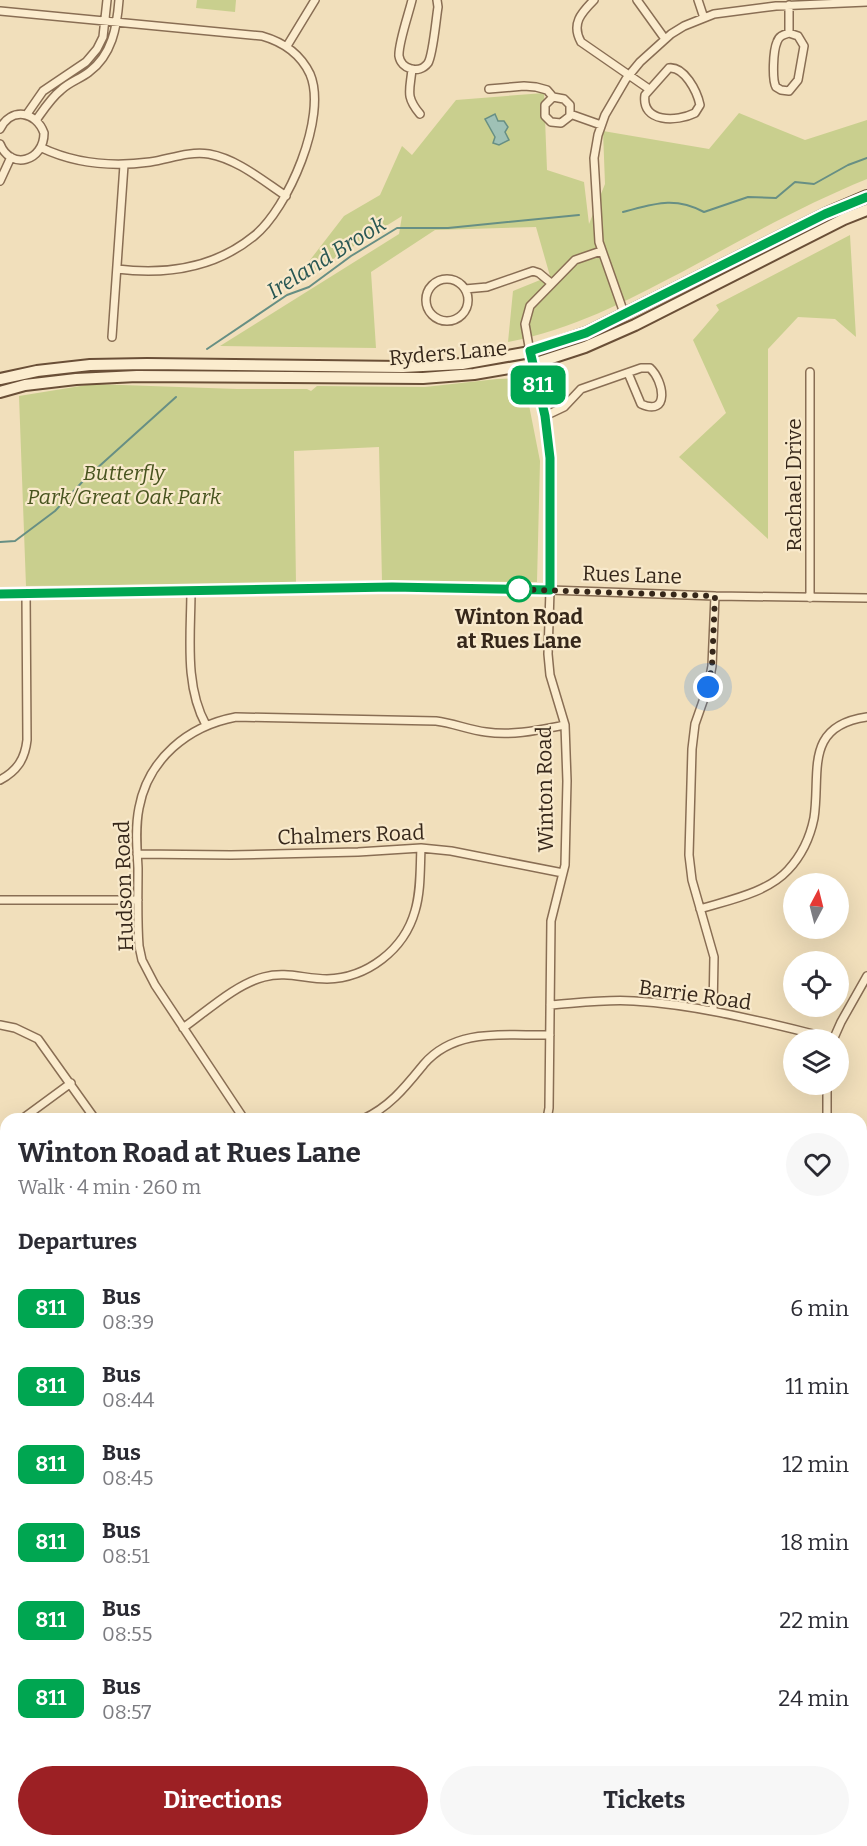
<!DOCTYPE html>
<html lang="en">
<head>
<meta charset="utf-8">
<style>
	body { margin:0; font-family:Bitter,serif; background:#f7f7f7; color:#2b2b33; height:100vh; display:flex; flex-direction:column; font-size:22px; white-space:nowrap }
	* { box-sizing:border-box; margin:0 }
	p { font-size:20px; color:#7c7c81 }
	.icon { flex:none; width:33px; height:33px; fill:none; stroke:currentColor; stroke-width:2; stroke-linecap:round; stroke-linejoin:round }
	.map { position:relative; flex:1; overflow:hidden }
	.side { position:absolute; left:0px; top:1113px; width:867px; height:734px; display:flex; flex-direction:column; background:#fff; border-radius:18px 18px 0 0; box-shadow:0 6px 24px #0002 }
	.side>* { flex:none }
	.badge { padding:0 12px; border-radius:9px; font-size:21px; line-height:39px }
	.needle { width:39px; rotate:7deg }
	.buttons { position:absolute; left:783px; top:873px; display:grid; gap:12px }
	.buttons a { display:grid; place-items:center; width:66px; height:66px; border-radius:50%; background:#fff; box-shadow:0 6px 24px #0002; font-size:30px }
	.you { position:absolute; width:30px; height:30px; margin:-15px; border:4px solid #fff; border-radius:50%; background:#1a73e8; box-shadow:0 0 0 9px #1a73e833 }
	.map>.badge { position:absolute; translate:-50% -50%; box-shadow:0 0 0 3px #fff }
	h2 { padding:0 18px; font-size:22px; line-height:54px }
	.round { display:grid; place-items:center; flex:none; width:63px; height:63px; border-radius:32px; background:#f7f7f7 }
	.overview { display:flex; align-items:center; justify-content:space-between; height:102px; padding:0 18px }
	h1 { font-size:28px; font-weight:700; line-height:45px }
	.button { display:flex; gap:12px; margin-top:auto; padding:12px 18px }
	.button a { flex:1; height:69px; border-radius:36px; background:#9c2024; color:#fff; font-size:24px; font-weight:700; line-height:69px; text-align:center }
	.button a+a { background:#f7f7f7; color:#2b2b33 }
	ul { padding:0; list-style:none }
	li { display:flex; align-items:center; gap:18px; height:78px; padding:0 18px }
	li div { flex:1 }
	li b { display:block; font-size:22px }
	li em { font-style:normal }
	li .badge { min-width:66px; font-weight:700; text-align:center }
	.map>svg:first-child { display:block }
</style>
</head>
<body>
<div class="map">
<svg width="867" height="1846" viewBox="0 0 867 1846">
	<rect width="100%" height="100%" fill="#f1dfbb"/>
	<path fill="#c9cf8e" d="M197 0H236L235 12 196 8Z
		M544 93 547 170 584 182 589 224 605 184 603 131 709 149 739 113 805 140 867 120V179C803 205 743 239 682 272 624 302 574 329 508 342L513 291 550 276 536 227 435 230 371 272 376 348 220 346 399 234 402 216 290 286 344 216 380 195 402 146 412 155 456 100Z
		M850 235 856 337 835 319 798 317 768 349V539L679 457 726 413 693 340 719 310 716 305Z
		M521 378 524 380 540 461 537 582 382 581 379 447 294 451 296 583 26 586 19 396 93 384 237 389H307L311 391 317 386 425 387 497 379Z
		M0 1319 6 1320V1840H861V1647H867V1846H0Z"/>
	<path fill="#9fc1b6" stroke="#678f84" stroke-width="1.5" d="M495 114 498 121H504L508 127 505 132 509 140 499 145 493 143 495 137 485 119Z"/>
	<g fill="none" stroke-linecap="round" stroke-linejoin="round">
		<path stroke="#678f84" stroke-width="2" d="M623 212C654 204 674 196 704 212L748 197 776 198 795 182 814 184 848 165 867 158
			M207 349 287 295 309 287 351 256 397 228H448L579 215
			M0 542 15 541 55 511 85 479 176 397"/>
		<g stroke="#896e54" stroke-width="10">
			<path id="minor" d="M412 0C409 13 398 44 399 56 401 69 419 75 428 63 433 55 436 19 438 7L437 0
				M594 0C581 13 571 24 581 42L649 89
				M637 0 665 39
				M698 0 704 18
				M0 11 262 36C283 42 300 53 310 74 328 116 288 209 254 236 215 268 166 275 117 269
				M789 33 798 36 804 46 798 80 789 91 781 90 776 87C772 80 773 51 777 42 779 36 783 35 789 33Z
				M789 33V5
				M287 46 315 0
				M669 68C684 66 697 91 700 105L695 113C677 122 641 123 645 95Z
				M412 69C410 91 405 96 420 114
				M489 89 524 86 536 87 547 90 553 97 564 99 570 105V116L561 123 551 122 545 116V105L553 97
				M27 114 43 91 86 62 97 49 103 37 107 0
				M570 114 601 125
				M37 119C44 109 51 98 61 90 69 82 80 79 89 72 112 55 117 27 119 0
				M0 129C11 107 36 111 44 133 44 161 11 171 0 144
				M42 148C76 164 112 167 150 162 170 159 188 151 209 154 237 159 262 180 286 196
				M0 181 11 157
				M426 300a21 21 0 1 1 42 0a21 21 0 1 1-42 0Z
				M465 289 487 287 533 271 539 273 551 283
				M624 313 599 242 594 158 598 135 605 115 626 79 640 62 671 34 684 26 714 14 776 6 867 2
				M112 337 124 165
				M530 352 525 324 530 306 575 260 601 251
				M545 416 564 407 581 389 641 368H650C664 381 670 417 641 404L628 373
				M191 590C191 635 184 685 206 725
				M810 598V372
				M0 780C17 771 25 759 27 740L26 593
				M137 854 231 855 358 852 421 848 451 851 563 873
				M0 900H138
				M700 909C729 900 767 893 788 870 802 855 810 838 814 818 821 773 803 726 867 717
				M550 1005C578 1003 606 999 634 1001 702 1005 767 1023 834 1039
				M713 1011 714 957 692 880 689 855 692 749 695 724 708 687 712 666 715 596
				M0 1025 15 1028 38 1039 95 1119
				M183 1028C207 1011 236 984 264 977 286 971 305 979 327 979 367 978 404 950 415 911 421 891 420 869 421 848
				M833 1040 841 1022 867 976
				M827 1084V1119
				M22 1119 71 1083
				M244 1119 155 985 142 960 139 946C137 920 138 894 138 868 137 849 135 828 139 808 148 759 188 726 236 717L436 721C453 723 469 730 486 732 513 736 539 730 565 725
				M363 1119C390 1107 406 1086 424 1064 456 1027 506 1036 550 1035
				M547 1119 549 1108 551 921 565 865 567 781 565 725 550 675 548 654 550 590 715 596 867 598
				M0 1252H6
				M861 1449 867 1448
				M861 1585H867"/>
		</g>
		<g stroke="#896e54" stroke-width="12">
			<path id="tertiary" d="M0 594 392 587 550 590V458L545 416 530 352"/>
		</g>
		<g stroke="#6a4f37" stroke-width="14">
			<path id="secondary" d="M0 379 37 371 90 365 147 364 403 367 462 364 530 352 586 333 825 214 867 196
				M0 392 25 385 76 379 137 376 423 378 474 374 533 364 585 347 635 325 844 219 867 210"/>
		</g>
		<use href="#minor" stroke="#fbecce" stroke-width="7"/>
		<use href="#tertiary" stroke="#fbecce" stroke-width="9"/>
		<use href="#secondary" stroke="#fbecce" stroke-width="10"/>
	</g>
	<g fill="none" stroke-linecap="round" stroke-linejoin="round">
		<g stroke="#fff" stroke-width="14">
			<path id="line" d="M0 594 392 587 550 590V458L545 416 530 351 586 333 825 214 867 197"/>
		</g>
		<use href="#line" stroke="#00a651" stroke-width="9"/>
		<path stroke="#36271a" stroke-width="6" stroke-dasharray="0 10.8" d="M519 589H510L715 596 712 666 708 687"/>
	</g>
	<circle fill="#fff" stroke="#00a651" stroke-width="3" cx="519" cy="589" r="12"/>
	<g text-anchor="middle" stroke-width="4.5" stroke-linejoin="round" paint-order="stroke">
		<g font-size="21" fill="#36271a" stroke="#f8e9cb">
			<text transform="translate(448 353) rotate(-5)" y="7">Ryders Lane</text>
			<text transform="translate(794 485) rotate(-90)" y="7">Rachael Drive</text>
			<text transform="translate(632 575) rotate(2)" y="7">Rues Lane</text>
			<text transform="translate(545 789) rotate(-91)" y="7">Winton Road</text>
			<text transform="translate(351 835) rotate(-2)" y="7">Chalmers Road</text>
			<text transform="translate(124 886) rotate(-92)" y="7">Hudson Road</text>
			<text transform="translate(695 995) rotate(8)" y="7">Barrie Road</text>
		</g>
		<g font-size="21" font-style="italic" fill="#48541f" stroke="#f8e9cb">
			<text x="124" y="480">Butterfly<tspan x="124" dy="24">Park/Great Oak Park</tspan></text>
		</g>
		<g font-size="21" font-weight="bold" fill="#36271a" stroke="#f8e9cb">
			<text x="519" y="624">Winton Road<tspan x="519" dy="24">at Rues Lane</tspan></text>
		</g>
		<g font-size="22" font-style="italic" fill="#285753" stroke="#f8e9cb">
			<text transform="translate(326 257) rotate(-32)" y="8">Ireland Brook</text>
		</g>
	</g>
</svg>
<div class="buttons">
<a><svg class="needle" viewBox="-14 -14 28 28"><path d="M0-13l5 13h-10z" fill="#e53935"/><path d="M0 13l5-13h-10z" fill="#7c7c81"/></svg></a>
<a><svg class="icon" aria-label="locate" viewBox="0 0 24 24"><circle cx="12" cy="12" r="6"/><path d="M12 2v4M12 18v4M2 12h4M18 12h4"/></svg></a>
<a><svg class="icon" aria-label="layers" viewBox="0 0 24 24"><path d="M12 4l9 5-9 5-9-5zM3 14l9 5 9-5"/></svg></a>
</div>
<div class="you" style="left:708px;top:687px"></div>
<b class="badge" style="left:538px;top:385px;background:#00a651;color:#fff">811</b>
<section class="side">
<div class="overview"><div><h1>Winton Road at Rues Lane</h1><p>Walk · 4 min · 260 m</p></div><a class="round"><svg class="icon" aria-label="heart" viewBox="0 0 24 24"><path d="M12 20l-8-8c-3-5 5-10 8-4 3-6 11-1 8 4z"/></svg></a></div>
<h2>Departures</h2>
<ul>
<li><span class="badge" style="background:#00a651;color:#fff">811</span><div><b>Bus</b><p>08:39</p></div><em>6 min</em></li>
<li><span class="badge" style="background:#00a651;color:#fff">811</span><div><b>Bus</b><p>08:44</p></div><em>11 min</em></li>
<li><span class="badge" style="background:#00a651;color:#fff">811</span><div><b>Bus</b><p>08:45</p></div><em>12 min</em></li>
<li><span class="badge" style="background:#00a651;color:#fff">811</span><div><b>Bus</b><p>08:51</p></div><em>18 min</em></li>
<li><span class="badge" style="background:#00a651;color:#fff">811</span><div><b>Bus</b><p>08:55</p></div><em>22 min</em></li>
<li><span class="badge" style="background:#00a651;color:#fff">811</span><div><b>Bus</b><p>08:57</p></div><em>24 min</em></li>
</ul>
<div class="button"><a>Directions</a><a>Tickets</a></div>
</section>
</div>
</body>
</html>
